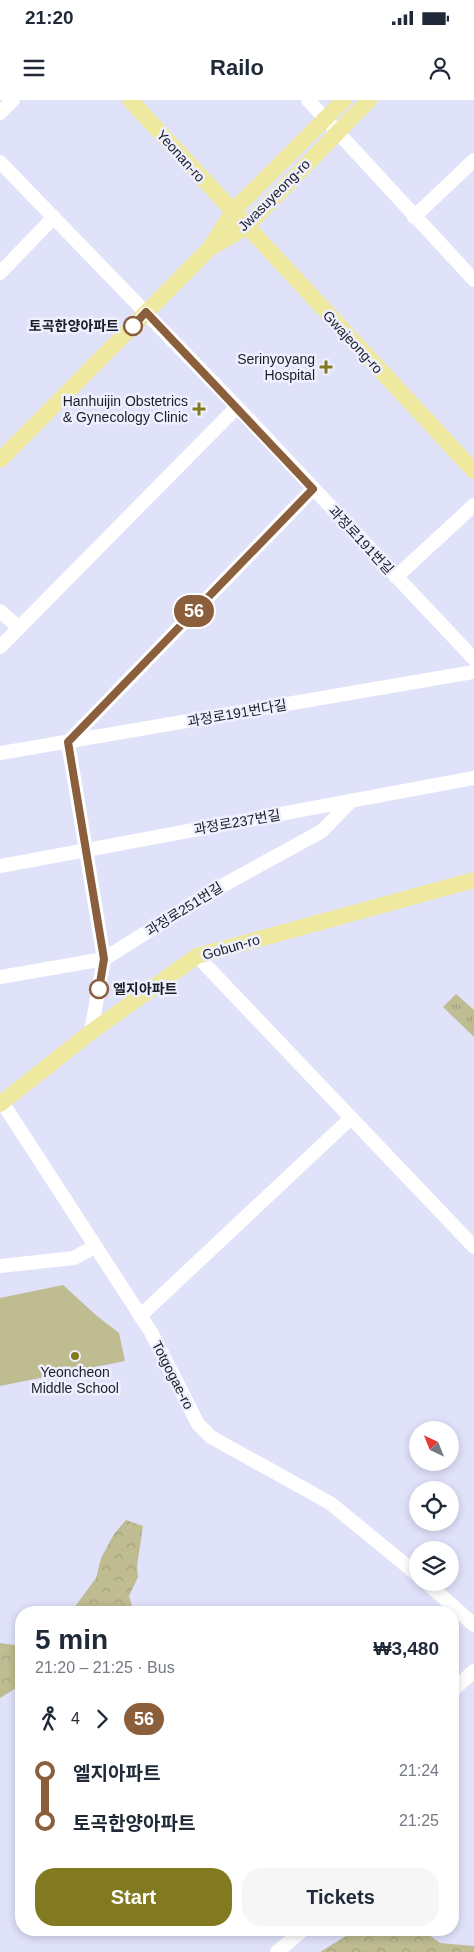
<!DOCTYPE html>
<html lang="en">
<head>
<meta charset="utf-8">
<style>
	body { margin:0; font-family:Helvetica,"Noto Sans KR",sans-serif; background:#f6f6f7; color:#1f2937; height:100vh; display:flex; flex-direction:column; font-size:19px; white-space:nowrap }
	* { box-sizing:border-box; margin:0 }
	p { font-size:16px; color:#747a83 }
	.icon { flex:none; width:28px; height:28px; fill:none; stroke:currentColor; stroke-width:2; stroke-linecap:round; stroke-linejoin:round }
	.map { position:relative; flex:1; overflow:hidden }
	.sheet { position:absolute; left:15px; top:1506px; width:444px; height:330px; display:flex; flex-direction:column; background:#fff; border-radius:20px; box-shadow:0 2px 8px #0003 }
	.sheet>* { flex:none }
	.badge { padding:0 10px; border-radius:16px; font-size:18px; line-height:32px }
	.needle { width:32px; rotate:317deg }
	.fabs { position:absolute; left:409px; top:1321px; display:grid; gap:10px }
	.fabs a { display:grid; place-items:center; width:50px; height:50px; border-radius:50%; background:#fff; box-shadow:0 2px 8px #0003; font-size:25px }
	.map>.badge { position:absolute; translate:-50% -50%; box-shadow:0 0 0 2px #fff }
	.legs { display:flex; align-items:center; gap:8px; height:55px; padding:0 20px; font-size:16px }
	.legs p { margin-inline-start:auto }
	.head { display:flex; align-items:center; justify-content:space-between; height:85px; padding:0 20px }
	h1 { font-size:28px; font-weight:600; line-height:38px }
	.primary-button { display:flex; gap:10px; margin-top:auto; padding:10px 20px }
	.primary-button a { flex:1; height:58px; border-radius:20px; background:#827a20; color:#fff; font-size:20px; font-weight:600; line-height:58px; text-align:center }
	.primary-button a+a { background:#f6f6f7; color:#1f2937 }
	ul { padding:0 20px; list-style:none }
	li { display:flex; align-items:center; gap:18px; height:50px; font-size:19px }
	li i { display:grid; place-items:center; width:8px; height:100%; margin:0 6px; background:currentColor }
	li i::after { content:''; width:12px; height:12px; margin:-6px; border:4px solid; border-radius:50%; background:#fff }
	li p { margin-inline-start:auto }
	li:first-child i { background:linear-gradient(#0000 50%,currentColor 0) }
	li:last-child i { background:linear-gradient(currentColor 50%,#0000 0) }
	.status { display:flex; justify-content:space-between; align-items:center; height:35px; padding:0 25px; background:#fff; direction:ltr }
	.status svg { height:14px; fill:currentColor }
	header { display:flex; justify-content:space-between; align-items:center; height:65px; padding:0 20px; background:#fff; font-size:22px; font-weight:600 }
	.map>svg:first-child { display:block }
</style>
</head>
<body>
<div class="status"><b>21:20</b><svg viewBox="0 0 49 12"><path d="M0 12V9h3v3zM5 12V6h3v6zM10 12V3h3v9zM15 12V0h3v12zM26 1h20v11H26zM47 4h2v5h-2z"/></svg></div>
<header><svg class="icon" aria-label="menu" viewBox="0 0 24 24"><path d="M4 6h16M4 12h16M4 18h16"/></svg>Railo<svg class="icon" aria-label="person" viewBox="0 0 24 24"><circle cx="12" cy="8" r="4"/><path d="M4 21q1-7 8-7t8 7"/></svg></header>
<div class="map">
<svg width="474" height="1852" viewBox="0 0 474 1852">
	<defs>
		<pattern id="forest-crowns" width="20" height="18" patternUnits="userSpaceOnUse" patternTransform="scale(1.25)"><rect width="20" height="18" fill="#bfbc92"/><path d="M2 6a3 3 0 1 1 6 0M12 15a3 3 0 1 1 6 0" fill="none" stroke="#a4a17e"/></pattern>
		<pattern id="park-tufts" width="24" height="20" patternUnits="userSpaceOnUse" patternTransform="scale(1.25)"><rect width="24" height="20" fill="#bfbc92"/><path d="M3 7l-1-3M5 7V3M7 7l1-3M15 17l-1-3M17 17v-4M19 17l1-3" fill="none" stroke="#a4a17e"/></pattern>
	</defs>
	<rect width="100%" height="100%" fill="#e0e2fa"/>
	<path fill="url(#forest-crowns)" d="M126 1420 143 1426 137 1466 138 1477 129 1496 134 1512H71L96 1478 101 1458 114 1434Z
		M0 1543 21 1546V1585L0 1598Z
		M356 1830H422L440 1843 474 1846V1852H320Z"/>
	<path fill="url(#park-tufts)" d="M456 894 474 910V937L443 907Z"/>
	<path fill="#bfbc92" d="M63 1185 97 1216 119 1233 125 1261 0 1286V1198Z"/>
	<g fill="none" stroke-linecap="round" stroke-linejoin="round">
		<path stroke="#fff" stroke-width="14" d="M308 0 474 180
			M0 13 13 0
			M0 62 237 307 474 559
			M414 117 474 60
			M0 173 54 117
			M396 477 474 405
			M0 511 19 528
			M0 547 237 307
			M0 653 474 572
			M0 766 474 678
			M197 856 474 1147
			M0 877 104 859 209 793 322 731 351 701
			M91 932 104 859 68 642 313 389
			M2 1002 151 1232 198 1324 211 1337 330 1403 418 1475
			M0 1166 74 1158 94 1147
			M140 1216 351 1018
			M426 1482 474 1525
			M452 1591 474 1571
			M277 1852 303 1830"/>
		<path stroke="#efe9a0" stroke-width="16" d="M130 0 474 371
			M212 147 246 127 369 0
			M0 360 210 148 233 111 344 0
			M0 1004 91 932 197 856 474 780"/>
	</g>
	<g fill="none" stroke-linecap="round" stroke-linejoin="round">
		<g stroke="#fff" stroke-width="11">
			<path id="line-1" d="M99 889 104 859 68 642 313 389 146 212 133 226"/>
		</g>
		<use href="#line-1" stroke="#8b5e3c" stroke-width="8"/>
	</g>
	<g fill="#fff" stroke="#8b5e3c" stroke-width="2.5">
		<circle cx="133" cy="226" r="9"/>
		<circle cx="99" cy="889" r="9"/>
	</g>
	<g fill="#827a20" stroke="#eff0ff" stroke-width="2">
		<path d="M323.5 259.5h5v5h5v5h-5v5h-5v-5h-5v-5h5z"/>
		<path d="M196.5 301.5h5v5h5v5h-5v5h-5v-5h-5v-5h5z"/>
		<circle cx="75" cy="1256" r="5"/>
	</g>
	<g text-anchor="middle" stroke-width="5" stroke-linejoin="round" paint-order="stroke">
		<g font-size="14" fill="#1d1d26" stroke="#eff0ff">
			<text transform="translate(181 56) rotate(48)" y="5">Yeonan-ro</text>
			<text transform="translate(274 95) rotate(-45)" y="5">Jwasuyeong-ro</text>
			<text transform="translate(353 242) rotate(47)" y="5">Gwajeong-ro</text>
			<text transform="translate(361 440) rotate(47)" y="5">과정로191번길</text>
			<text transform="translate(237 613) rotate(-10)" y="5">과정로191번다길</text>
			<text transform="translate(237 722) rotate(-10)" y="5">과정로237번길</text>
			<text transform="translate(184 809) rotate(-32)" y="5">과정로251번길</text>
			<text transform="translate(231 847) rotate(-16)" y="5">Gobun-ro</text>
			<text transform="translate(173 1275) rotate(63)" y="5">Totgogae-ro</text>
		</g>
		<g font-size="14" font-weight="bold" fill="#1d1d26" stroke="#eff0ff" text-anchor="end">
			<text x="119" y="231">토곡한양아파트</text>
			<text x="113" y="894" text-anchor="start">엘지아파트</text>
		</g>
		<g font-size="14" fill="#1d1d26" stroke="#eff0ff" text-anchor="end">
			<text x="315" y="264">Serinyoyang<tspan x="315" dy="16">Hospital</tspan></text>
			<text x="188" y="306">Hanhuijin Obstetrics<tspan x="188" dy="16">&amp; Gynecology Clinic</tspan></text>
			<text x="75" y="1277" text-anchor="middle">Yeoncheon<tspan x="75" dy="16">Middle School</tspan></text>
		</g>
	</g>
</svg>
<div class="fabs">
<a><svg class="needle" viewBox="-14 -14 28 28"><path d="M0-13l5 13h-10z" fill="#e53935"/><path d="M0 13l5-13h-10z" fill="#747a83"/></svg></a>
<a><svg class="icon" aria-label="locate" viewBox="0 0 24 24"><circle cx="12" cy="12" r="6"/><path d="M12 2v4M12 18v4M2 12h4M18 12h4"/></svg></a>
<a><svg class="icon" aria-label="layers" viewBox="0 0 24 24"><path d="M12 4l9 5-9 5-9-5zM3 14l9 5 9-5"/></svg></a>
</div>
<b class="badge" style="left:194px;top:511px;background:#8b5e3c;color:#fff">56</b>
<section class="sheet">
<div class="head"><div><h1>5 min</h1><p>21:20 – 21:25 · Bus</p></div><b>₩3,480</b></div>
<div class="legs"><svg class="icon" aria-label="walk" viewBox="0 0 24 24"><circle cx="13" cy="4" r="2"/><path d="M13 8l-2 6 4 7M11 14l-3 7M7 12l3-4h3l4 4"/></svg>4<svg class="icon" aria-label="forward" viewBox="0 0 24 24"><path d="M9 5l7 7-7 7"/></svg><b class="badge" style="background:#8b5e3c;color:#fff">56</b></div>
<ul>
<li><i style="color:#8b5e3c"></i><b>엘지아파트</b><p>21:24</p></li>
<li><i style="color:#8b5e3c"></i><b>토곡한양아파트</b><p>21:25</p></li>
</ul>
<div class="primary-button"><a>Start</a><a>Tickets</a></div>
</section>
</div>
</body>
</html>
